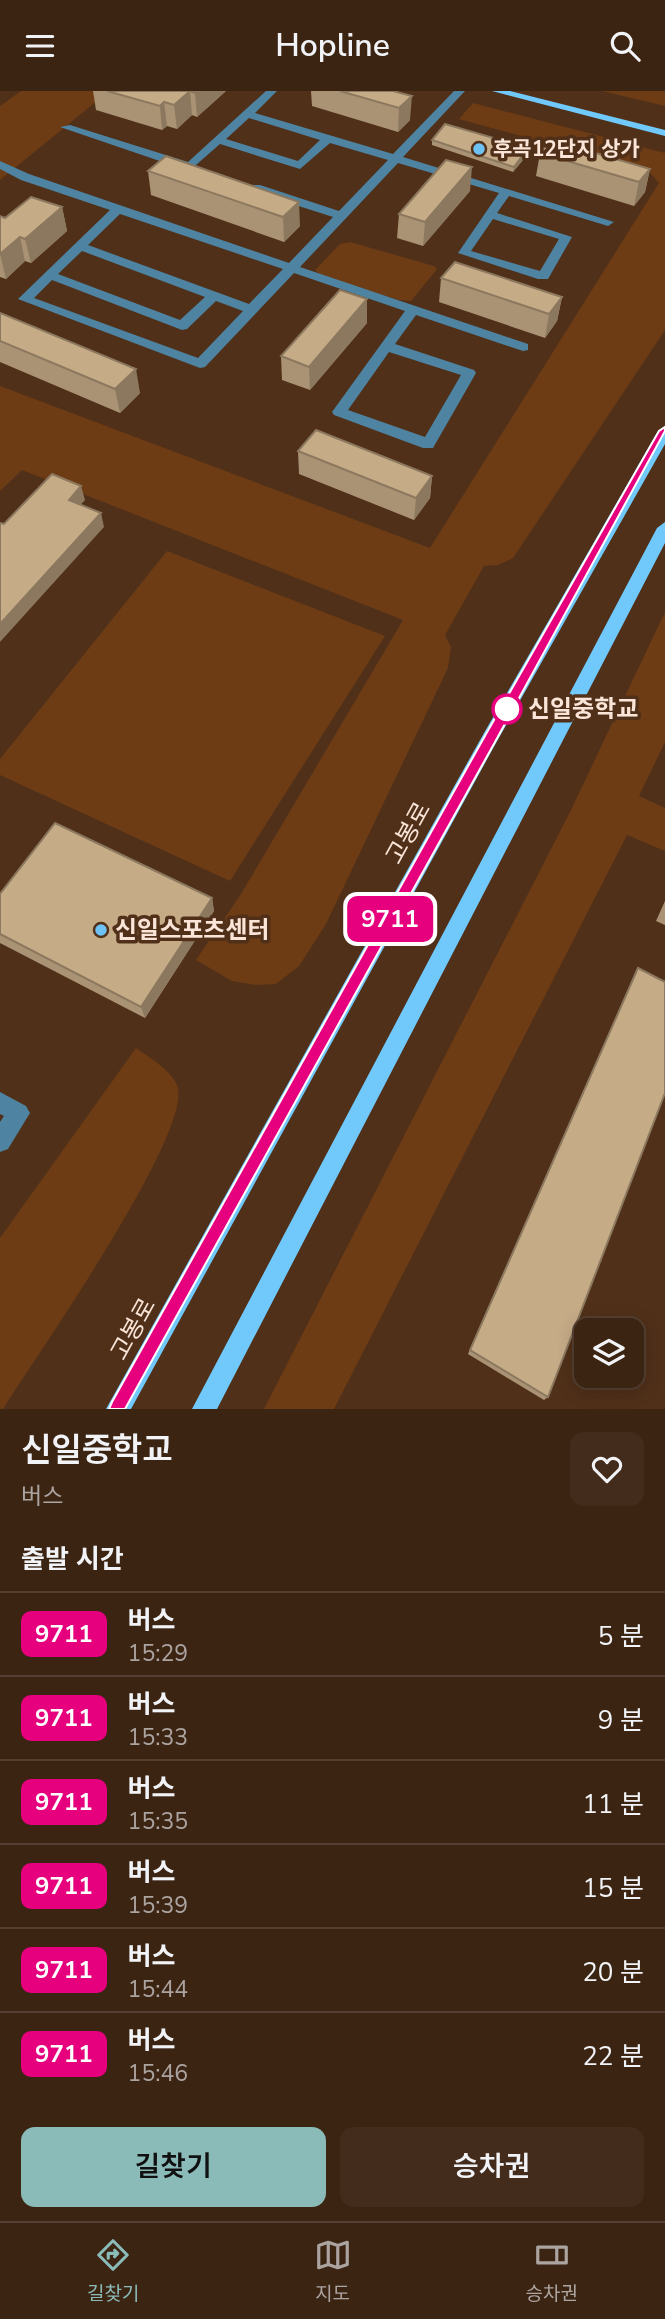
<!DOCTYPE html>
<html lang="ko">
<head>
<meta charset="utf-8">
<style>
	body { margin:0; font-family:"Nunito Sans","Noto Sans KR",sans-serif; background:#432c1c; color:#f1f3f6; height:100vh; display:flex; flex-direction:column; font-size:26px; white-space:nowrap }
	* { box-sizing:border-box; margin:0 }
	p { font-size:23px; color:#aca4a0 }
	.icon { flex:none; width:38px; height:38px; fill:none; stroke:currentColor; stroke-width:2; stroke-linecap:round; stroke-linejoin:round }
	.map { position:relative; height:1318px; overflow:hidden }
	.panel { display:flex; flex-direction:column; background:#3c2413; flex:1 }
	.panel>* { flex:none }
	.badge { padding:0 14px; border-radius:10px; font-size:24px; line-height:46px }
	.tools { position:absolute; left:574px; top:1227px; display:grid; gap:14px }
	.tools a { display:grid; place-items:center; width:70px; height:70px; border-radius:14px; background:#3c2413; box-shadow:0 4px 18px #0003,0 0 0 2px #554133; font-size:35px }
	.map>.badge { position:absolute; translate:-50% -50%; box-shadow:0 0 0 4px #fff }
	h2 { padding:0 21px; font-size:26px; line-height:63px }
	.round { display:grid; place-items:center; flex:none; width:74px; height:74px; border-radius:14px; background:#432c1c }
	.summary { display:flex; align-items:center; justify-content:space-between; height:119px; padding:0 21px }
	h1 { font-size:33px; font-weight:600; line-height:52px }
	.button { display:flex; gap:14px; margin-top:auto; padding:14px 21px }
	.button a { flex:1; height:80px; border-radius:14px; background:#8bbbb9; color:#111; font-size:28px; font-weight:600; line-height:80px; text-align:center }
	.button a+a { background:#432c1c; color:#f1f3f6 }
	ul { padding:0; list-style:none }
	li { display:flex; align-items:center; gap:21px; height:84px; padding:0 21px; border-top:2px solid #554133 }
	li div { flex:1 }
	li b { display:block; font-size:26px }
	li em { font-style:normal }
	li .badge { min-width:77px; font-weight:700; text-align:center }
	header { display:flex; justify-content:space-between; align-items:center; height:91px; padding:0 21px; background:#3c2413; font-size:32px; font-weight:600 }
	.menu { display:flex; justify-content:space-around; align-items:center; height:98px; border-top:2px solid #554133; background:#3c2413; font-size:19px; color:#aca4a0 }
	.menu a { display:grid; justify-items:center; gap:4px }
	.menu .selected { color:#8bbbb9 }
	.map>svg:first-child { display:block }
</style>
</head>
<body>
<header><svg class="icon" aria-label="menu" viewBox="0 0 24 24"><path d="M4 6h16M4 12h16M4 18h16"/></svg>Hopline<svg class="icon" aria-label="search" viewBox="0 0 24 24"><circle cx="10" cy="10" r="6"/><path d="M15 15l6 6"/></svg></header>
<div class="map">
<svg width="665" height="1318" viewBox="0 0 665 1318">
	<rect width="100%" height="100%" fill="#503019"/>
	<path fill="#6d3c15" d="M21 0H109L0 89V15Z
		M602 0H665V15Z
		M473 12 665 62V239L513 467 498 474 484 475 445 544 451 556 448 577 326 833 299 875 276 893 256 894 232 890 196 869 241 803 403 529 22 379 0 400V295L430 457 659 92 648 80 459 28Z
		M350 151 434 175 437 178 411 210 399 209 323 186 315 179 340 153Z
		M167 460 385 545 230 790 0 684V668Z
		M665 521V651L639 705 665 717V760L627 744 334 1318H264L571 719Z
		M136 957C149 966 174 981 178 997 188 1049 37 1264 3 1318H0V1147Z"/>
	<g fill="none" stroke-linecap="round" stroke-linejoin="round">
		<path fill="#4e83a1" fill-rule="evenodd" d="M266 0H277L255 22 393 63 454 0H465L403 66 614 131 608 135 509 105 497 122 572 146 548 188H538L458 162 499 102 398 72 300 176 528 253V259L523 260 416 224 395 253 474 279 476 282 433 357H423L334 324 332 321 405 220 294 182 205 276 200 277 18 208 110 119 21 89 0 78V70L29 83 289 172 333 126 252 100V94H260L339 120 388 69 330 52 300 78 220 53 189 80 60 36 70 34 188 71ZM249 27 320 49 298 70 226 48ZM120 123 283 178 249 213 88 154ZM493 128 559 148 540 180 471 160ZM82 160 205 206 180 229 58 183ZM52 189 182 239 187 238 216 210 243 220 198 267 34 207ZM389 261 461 284 425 346 348 319Z
			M0 1001 26 1015 30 1022 8 1058 0 1061V1031L4 1025 0 1023Z"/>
		<path fill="#71c9fb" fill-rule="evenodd" d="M492 0H510L665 39V45Z
			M665 335V353L496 652 131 1318H106L484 642 658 340Z
			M665 431V452L217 1318H192L657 437Z"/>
	</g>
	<path fill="#aa9374" d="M93 0H226L197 26 192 24 177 38 167 35 162 39 96 19Z
		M311 0H393L410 29 398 41 312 15Z
		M432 49 528 63 513 81 432 54Z
		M540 62 650 78 645 101 634 115 536 85Z
		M166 65 300 135 284 151 151 104 148 80Z
		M470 100 423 155 397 147 399 123Z
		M62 116 67 140 31 172 25 170 6 188 0 186V125L5 127Z
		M441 187 562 206 557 230 545 247 439 211Z
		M367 208V232L310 299 282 289 281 265Z
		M0 222 140 302 120 322 0 271Z
		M298 360 432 385 430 407 414 429 299 383Z
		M0 803 212 807 214 820 145 927 0 852Z
		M665 810V834L656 830Z
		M638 877 548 1306 544 1309 468 1263Z"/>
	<path fill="#8b785e" d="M190 0 192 24 177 38 174 14Z
		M197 0H226L197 26 195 2Z
		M412 5 410 29 398 41 399 17Z
		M164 11 167 35 162 39 160 15Z
		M528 57V63L513 81 514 76Z
		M472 76 470 100 423 155 425 131Z
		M650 78 645 101 634 115 639 91Z
		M299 111 300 135 284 151 283 126Z
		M62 116 67 140 31 172 25 148Z
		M20 146 25 170 6 188 0 163Z
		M562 206 557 230 545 247 549 223Z
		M367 208V232L310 299 309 276Z
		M136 278 140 302 120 322 115 298Z
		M432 385 430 407 414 429 416 407Z
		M81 395 85 409 72 423 69 409Z
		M101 422 104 436 0 551V533Z
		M212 807 214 820 145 927 141 916Z"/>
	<path fill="#c6ab87" stroke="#8b785e" stroke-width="2" d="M107 0H197L195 2 190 0 174 14 164 11 160 15Z
		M340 0H393L412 5 399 17Z
		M445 33 528 57 514 76 432 49Z
		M551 49 650 78 639 91 540 62Z
		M166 65 299 111 283 126 148 80Z
		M446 69 472 76 425 131 399 123Z
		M31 106 62 116 25 148 20 146 0 163V125L5 127Z
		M455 171 562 206 549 223 441 187Z
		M340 199 367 208 309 276 281 265Z
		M0 222 136 278 115 298 0 250Z
		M316 339 432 385 416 407 298 360Z
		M52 383 81 395 69 409 101 422 0 533V432L4 433Z
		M55 732 212 807 141 916 0 843V803Z
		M638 877 665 891V1002L548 1306 470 1259Z"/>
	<path fill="#e6007e" stroke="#fff" stroke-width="2" d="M665 336V340L495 651 125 1318H109L112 1311 486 643 659 340Z"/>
	<g fill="#6dc2f3" stroke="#503019" stroke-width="2.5">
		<circle cx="479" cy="58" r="7"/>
		<circle cx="101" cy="839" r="7"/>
	</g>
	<circle fill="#fff" stroke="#e6007e" stroke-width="3.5" cx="507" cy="618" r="14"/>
	<g text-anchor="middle" stroke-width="7" stroke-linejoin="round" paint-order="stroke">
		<g font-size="21" font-weight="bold" fill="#fae5d8" stroke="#503019" text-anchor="start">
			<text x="493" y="65">후곡12단지 상가</text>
		</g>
		<g font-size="24" font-weight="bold" fill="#fae5d8" stroke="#503019" text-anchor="start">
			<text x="528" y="626">신일중학교</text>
		</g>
		<g font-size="24" fill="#fae5d8" stroke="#503019">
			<text transform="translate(408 742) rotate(-61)" y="8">고봉로</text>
			<text transform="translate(133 1238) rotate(-61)" y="8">고봉로</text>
		</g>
		<g font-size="24" font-weight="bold" fill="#fae5d8" stroke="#503019" text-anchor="start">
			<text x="115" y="847">신일스포츠센터</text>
		</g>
	</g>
</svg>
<div class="tools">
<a><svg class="icon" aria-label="layers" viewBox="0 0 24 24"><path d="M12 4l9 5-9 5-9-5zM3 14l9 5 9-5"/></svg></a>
</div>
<b class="badge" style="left:390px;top:828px;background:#e6007e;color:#fff">9711</b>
</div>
<section class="panel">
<div class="summary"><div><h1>신일중학교</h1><p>버스</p></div><a class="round"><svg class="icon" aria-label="heart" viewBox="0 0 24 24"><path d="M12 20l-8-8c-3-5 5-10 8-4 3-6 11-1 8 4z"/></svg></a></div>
<h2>출발 시간</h2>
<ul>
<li><span class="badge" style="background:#e6007e;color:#fff">9711</span><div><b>버스</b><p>15:29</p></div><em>5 분</em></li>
<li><span class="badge" style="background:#e6007e;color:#fff">9711</span><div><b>버스</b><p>15:33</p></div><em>9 분</em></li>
<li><span class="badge" style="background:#e6007e;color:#fff">9711</span><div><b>버스</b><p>15:35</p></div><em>11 분</em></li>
<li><span class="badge" style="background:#e6007e;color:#fff">9711</span><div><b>버스</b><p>15:39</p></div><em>15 분</em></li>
<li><span class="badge" style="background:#e6007e;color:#fff">9711</span><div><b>버스</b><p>15:44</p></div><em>20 분</em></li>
<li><span class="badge" style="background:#e6007e;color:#fff">9711</span><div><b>버스</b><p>15:46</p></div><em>22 분</em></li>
</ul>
<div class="button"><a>길찾기</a><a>승차권</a></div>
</section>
<nav class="menu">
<a class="selected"><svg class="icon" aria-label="directions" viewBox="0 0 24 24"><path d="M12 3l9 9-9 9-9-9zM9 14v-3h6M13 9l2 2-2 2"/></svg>길찾기</a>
<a><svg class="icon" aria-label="map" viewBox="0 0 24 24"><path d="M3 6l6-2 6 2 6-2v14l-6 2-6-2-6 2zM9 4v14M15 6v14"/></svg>지도</a>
<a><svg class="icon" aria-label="tickets" viewBox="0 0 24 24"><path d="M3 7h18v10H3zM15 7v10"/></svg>승차권</a>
</nav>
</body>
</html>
